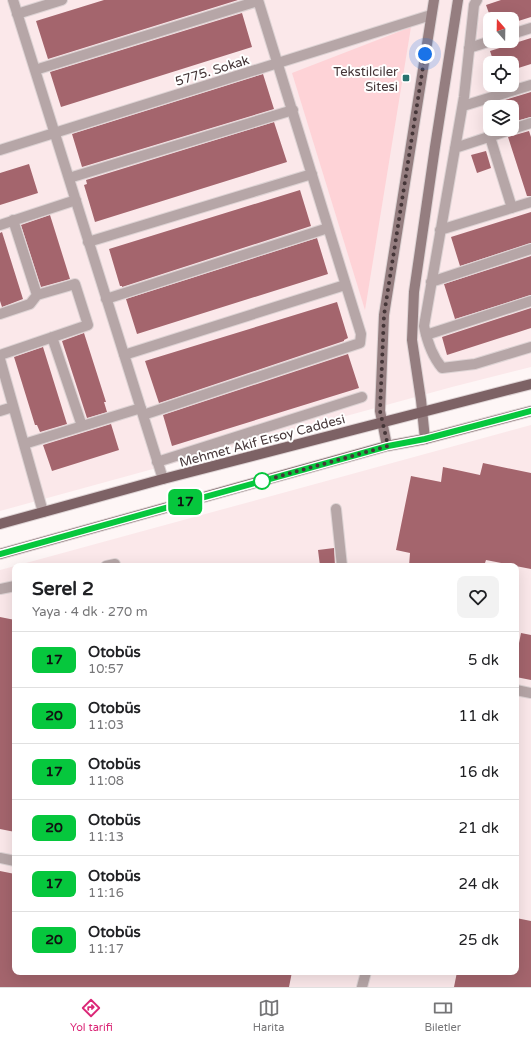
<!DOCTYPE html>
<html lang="tr">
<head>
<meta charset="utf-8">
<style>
	body { margin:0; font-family:"Varela Round",sans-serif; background:#f2f2f2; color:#202124; height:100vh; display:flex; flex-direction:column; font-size:15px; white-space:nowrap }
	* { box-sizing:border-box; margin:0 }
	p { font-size:13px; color:#757577 }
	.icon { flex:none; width:22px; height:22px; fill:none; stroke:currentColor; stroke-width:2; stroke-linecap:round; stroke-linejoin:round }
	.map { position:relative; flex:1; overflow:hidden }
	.sheet { position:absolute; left:12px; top:563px; width:507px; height:412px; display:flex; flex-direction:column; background:#fff; border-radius:8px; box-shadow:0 4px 16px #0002 }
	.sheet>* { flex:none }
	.badge { padding:0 8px; border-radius:6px; font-size:14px; line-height:26px }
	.needle { width:26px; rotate:340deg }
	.controls { position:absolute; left:483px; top:12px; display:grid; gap:8px }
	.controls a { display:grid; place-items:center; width:36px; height:36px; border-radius:8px; background:#fff; box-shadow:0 4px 16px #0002; font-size:20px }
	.you { position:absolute; width:20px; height:20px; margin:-10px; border:3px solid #fff; border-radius:50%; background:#1a73e8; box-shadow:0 0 0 6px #1a73e833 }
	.map>.badge { position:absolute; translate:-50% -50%; box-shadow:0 0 0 2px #fff }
	.round { display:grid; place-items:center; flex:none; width:42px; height:42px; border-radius:8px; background:#f2f2f2 }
	.overview { display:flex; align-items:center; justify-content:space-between; height:68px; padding:0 20px }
	h1 { font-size:19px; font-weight:700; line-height:30px }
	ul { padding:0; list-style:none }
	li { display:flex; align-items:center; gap:12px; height:56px; padding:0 20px; border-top:1px solid #e0e0e0 }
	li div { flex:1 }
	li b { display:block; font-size:15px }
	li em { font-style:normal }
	li .badge { min-width:44px; font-weight:700; text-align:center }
	.tab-bar { display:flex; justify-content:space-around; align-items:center; height:56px; border-top:1px solid #e0e0e0; background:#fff; font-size:11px; color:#757577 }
	.tab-bar a { display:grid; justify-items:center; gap:2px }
	.tab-bar .on { color:#db2777 }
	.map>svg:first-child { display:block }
</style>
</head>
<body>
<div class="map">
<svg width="531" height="987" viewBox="0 0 531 987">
	<rect width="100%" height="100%" fill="#fef6f6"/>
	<path fill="#fbe8ea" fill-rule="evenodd" d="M0 0H531V367L452 387 0 511ZM490 19H512V41H490ZM490 63H512V85H490ZM490 107H512V129H490Z
		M531 425V987H0V570L15 566V972H516V566H15Z"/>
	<path fill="#fed3d7" d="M411 27 365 310 292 73Z"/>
	<path fill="#a4656d" d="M104 0H238L48 59 36 21Z
		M501 0H531V17L512 23V19H491L486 5Z
		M242 13 252 47 61 107 50 72Z
		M531 38V64L512 70V63H494L490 51Z
		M263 74 274 109 82 167 72 134Z
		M531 92V117L512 122V107H485V106Z
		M274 122 287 162 95 222 84 185 87 184 86 180Z
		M529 131 531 137V196H527L508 137Z
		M486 151 491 168 477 173 471 155Z
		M29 164 38 193 0 205V173Z
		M300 190 311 226 122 287V286H120L109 249Z
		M531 212V243L460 266 451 237Z
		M50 215 70 279 41 287 21 225Z
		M2 232 23 299 2 307 0 301V233Z
		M317 238 328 274 137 334 126 299Z
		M531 256V295L455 319 444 284Z
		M337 302 348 338 344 340V341L159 403 145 361Z
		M531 308V328L447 355 442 337Z
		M84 333 106 402H104L107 412 87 418 62 341Z
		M43 347 67 424 40 432 37 425H35L14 357Z
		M348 354 359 388 172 446 163 415Z
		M111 424 119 450 52 471 43 445Z
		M483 463 531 473V569L486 560 484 566H409L410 553 396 550 411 476 441 482 443 467 480 475Z
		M334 548 335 566H320L318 550Z
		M0 617 15 620V832L0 829Z
		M521 633 531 635V680L516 677V658Z
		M0 871 15 874V972H292L289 987H0Z
		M516 918 531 921V987H454L457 972H516Z"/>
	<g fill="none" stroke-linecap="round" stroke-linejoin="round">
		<g stroke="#ddd3d4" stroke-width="12">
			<path id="minor" d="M13 0 163 479
				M477 0 474 5 464 97 424 326C427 341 432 356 442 368L475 364 531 347
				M17 14 62 0
				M512 34 531 28
				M469 48 491 41
				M35 70 258 1
				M463 106 531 85
				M490 137 512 208
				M455 148 531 123
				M0 150 431 15
				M69 178 293 110
				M13 220 37 295
				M0 225 76 200
				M440 230 531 202
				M88 242 312 174
				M431 282 531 249
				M106 299 328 228
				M0 314 30 304 37 295 75 284 88 325 0 355
				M426 335 531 301
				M52 337 82 426
				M124 355 345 285
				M0 359 43 512
				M0 411 13 407
				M143 415 360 343 361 334 258 0
				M24 444 141 408
				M157 462 362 397
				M336 509 342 566
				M106 566 115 564
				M0 589 15 586
				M0 858 15 861"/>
		</g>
		<g stroke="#ddd3d4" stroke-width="12">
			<path id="tertiary" d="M516 690 531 693
				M362 987 366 972"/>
		</g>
		<g stroke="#ddd3d4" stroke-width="12">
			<path id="secondary" d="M425 439 421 400 412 340 414 292 435 147 458 0
				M387 446 380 411 384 315 434 0"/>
		</g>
		<g stroke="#ddd3d4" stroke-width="12">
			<path id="primary" d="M0 524 163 479 531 384
				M0 554 387 446 425 439 531 411"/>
		</g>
		<use href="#minor" stroke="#b6a6a7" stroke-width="10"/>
		<use href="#tertiary" stroke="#b6a6a7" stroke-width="10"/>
		<use href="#secondary" stroke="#957e80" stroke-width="10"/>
		<use href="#primary" stroke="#7d6265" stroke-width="10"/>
	</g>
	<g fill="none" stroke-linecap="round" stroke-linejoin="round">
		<g stroke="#fff" stroke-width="9">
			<path id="line" d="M0 554 388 446 425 439 531 411"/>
		</g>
		<use href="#line" stroke="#06c73d" stroke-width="6"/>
		<path stroke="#453638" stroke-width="4" stroke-dasharray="0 7.2" d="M262 481 388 446 380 411 384 315 425 54"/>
	</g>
	<rect fill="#28726f" stroke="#fff" stroke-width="1.5" x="402" y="74" width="8" height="8" rx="2"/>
	<circle fill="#fff" stroke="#06c73d" stroke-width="2" cx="262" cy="481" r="8"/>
	<g text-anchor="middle" stroke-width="4" stroke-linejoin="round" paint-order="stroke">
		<g font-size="13" fill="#453638" stroke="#fff">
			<text transform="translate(212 70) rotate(-17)" y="5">5775. Sokak</text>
			<text transform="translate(262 440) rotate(-15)" y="5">Mehmet Akif Ersoy Caddesi</text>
		</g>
		<g font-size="13" fill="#453638" stroke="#fff" text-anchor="end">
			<text x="398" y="76">Tekstilciler<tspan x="398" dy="15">Sitesi</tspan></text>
		</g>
	</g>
</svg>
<div class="controls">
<a><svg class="needle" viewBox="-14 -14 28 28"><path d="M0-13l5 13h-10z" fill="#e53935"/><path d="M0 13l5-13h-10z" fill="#757577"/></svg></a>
<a><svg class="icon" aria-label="locate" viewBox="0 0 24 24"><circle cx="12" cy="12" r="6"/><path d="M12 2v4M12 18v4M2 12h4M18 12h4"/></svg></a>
<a><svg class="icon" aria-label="layers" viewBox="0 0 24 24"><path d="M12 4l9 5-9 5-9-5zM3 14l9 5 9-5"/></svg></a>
</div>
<div class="you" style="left:425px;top:54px"></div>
<b class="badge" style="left:185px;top:502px;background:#06c73d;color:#111">17</b>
<section class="sheet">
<div class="overview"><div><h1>Serel 2</h1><p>Yaya · 4 dk · 270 m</p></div><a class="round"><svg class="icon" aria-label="heart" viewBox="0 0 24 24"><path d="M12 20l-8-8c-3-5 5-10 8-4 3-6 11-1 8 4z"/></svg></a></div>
<ul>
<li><span class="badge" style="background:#06c73d;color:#111">17</span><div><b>Otobüs</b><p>10:57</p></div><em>5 dk</em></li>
<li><span class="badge" style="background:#06c73d;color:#111">20</span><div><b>Otobüs</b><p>11:03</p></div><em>11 dk</em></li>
<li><span class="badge" style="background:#06c73d;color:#111">17</span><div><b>Otobüs</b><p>11:08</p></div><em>16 dk</em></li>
<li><span class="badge" style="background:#06c73d;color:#111">20</span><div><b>Otobüs</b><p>11:13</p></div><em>21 dk</em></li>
<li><span class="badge" style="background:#06c73d;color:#111">17</span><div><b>Otobüs</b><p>11:16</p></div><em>24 dk</em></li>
<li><span class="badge" style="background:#06c73d;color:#111">20</span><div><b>Otobüs</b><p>11:17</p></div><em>25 dk</em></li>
</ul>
</section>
</div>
<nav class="tab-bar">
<a class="on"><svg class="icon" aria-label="directions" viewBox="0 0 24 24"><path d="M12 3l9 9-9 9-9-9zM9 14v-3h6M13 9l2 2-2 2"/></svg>Yol tarifi</a>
<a><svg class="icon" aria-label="map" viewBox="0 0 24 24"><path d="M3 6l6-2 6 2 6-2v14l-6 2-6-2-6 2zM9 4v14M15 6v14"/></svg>Harita</a>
<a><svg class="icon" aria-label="tickets" viewBox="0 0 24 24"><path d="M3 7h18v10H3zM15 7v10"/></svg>Biletler</a>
</nav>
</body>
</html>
